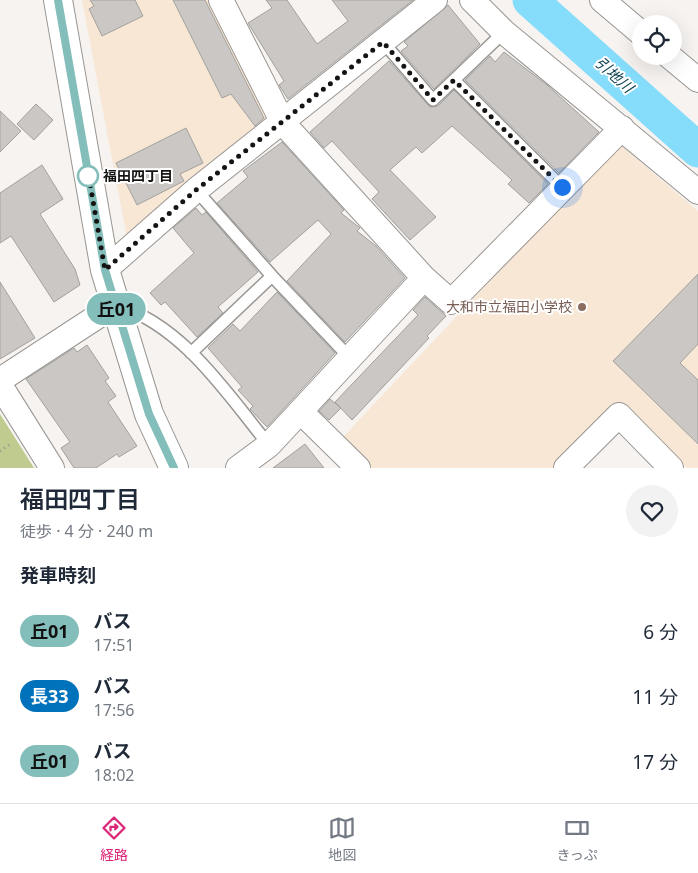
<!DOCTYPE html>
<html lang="ja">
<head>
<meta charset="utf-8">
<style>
	body { margin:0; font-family:"Noto Sans","Noto Sans JP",sans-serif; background:#f2f2f3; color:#1f2937; height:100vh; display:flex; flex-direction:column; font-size:19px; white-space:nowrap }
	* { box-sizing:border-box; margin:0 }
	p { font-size:16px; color:#747a83 }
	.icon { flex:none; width:28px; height:28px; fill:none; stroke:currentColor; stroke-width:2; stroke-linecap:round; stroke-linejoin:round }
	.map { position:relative; height:468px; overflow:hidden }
	.details { display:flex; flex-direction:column; background:#fff; flex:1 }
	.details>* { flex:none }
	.badge { padding:0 10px; border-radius:16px; font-size:18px; line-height:32px }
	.controls { position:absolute; left:632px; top:15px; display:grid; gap:10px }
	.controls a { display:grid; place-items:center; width:50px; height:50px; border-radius:50%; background:#fff; box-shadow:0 5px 20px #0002; font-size:25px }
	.you { position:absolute; width:25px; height:25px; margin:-12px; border:4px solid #fff; border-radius:50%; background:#1a73e8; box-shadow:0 0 0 8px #1a73e833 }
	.map>.badge { position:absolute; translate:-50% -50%; box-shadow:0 0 0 2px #fff }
	h2 { padding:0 20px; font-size:19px; line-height:45px }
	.round { display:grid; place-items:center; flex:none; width:52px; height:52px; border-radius:26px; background:#f2f2f3 }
	.head { display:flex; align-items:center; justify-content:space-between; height:85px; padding:0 20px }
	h1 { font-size:24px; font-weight:600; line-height:38px }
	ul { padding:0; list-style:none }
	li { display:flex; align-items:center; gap:15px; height:65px; padding:0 20px }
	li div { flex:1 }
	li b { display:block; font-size:19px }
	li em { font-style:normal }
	li .badge { min-width:55px; font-weight:700; text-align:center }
	.dock { display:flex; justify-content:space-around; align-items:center; height:70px; border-top:1px solid #e0e1e3; background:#fff; font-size:14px; color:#747a83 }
	.dock a { display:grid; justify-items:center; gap:2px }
	.dock .current { color:#db2777 }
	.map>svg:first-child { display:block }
</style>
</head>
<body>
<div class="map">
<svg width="698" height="468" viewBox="0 0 698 468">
	<rect width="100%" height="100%" fill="#f6f3f0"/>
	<path fill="#f8e7d5" d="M82 0H208L268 122 127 238Z
		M619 144 698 211V468H687L625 404 615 403 553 468H372L341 439Z"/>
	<path fill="#bfcb8f" d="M0 414 34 468H0Z"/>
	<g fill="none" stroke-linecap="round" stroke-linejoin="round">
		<path stroke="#86dcfb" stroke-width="35" d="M530 0 698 150"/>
	</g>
	<path fill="#cac7c4" stroke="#a3a19e" d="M90 0H135L143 16 102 36 89 9 94 6Z
		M173 0H205L264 118 255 126 231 94 222 98Z
		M266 0H287L317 44 348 21 332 0H413L288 99 279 85 284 81 248 23 272 8Z
		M448 5 480 44 434 89 401 51 408 46 404 42Z
		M504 52 547 85 599 132 559 173 465 80 490 56 495 62Z
		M389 61 430 107 438 106 454 90 548 184 529 203 508 184 512 180 452 126 422 153 416 147 390 170 436 217 410 240 372 199 379 192 332 141 324 148 310 132Z
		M36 104 53 120 34 140 17 124Z
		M0 111 21 131 0 152Z
		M186 128 203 163 180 174 184 181 137 205 116 163Z
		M282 142 344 210 341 213 360 228 357 231 376 246 405 278 345 342 287 281 331 234 318 220 270 262 217 203 248 177 243 171Z
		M42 165 63 199 40 214 75 269 80 285 54 302 11 236 0 243V193Z
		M196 208 202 215 206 212 258 272 218 307 223 313 197 337 165 302 161 305 150 293 194 253 173 228Z
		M698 274V344L680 363 698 380V444L613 361Z
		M0 282 35 338 0 359Z
		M277 292 335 353 267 427 250 409 253 406 238 390 242 387 208 348 233 324 240 331Z
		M425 297 446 316 427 336 429 338 352 420 335 402 418 315 413 310Z
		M87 345 109 378 105 381 116 396 108 402 137 446 119 457 117 454 96 468H74L61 448 70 442 26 379 74 348 77 352Z
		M330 399 341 408 329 420 319 411Z
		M305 444 324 468H273Z"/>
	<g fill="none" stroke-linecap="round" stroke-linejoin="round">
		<g stroke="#989592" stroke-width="14">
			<path id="lane" d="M383 42 433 100 504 32
				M454 80 562 187
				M196 190 272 276 349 357
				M116 305C183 325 227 394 269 445
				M191 353 272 276"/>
		</g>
		<g stroke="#989592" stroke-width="26">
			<path id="street" d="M221 0 283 123 424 278 451 302 622 128
				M472 0 504 32 698 192
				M602 0 641 33
				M669 56 698 80
				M105 270 196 190 435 0
				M0 380 115 305
				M0 385 52 468
				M301 412 358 468
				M238 468 269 445 424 278
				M566 468 619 415 671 468"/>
		</g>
		<g stroke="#989592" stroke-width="30">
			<path id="secondary" d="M58 0 105 270 149 414 174 468"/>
		</g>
		<path stroke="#989593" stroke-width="3" stroke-dasharray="1 4" stroke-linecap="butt" d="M0 451 12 443"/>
		<use href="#lane" stroke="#fff" stroke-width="11"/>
		<use href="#street" stroke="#fff" stroke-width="24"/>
		<use href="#secondary" stroke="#fff" stroke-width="28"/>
	</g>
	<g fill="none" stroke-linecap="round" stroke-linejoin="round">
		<g stroke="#fff" stroke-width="11">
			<path id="line" d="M58 0 105 270 149 414 174 468"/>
		</g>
		<use href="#line" stroke="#84beba" stroke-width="8"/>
		<path stroke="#151413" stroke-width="5" stroke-dasharray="0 9" d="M88 176V172L105 270 196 190 383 42 433 100 454 80 562 187"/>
	</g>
	<circle fill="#fff" stroke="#84beba" stroke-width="2.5" cx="88" cy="176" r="10"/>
	<circle fill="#8d6e63" stroke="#fff" stroke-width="2" cx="582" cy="307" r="5"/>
	<g text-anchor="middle" stroke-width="4" stroke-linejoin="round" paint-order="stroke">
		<g font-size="14" font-weight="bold" fill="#151413" stroke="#fff" text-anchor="start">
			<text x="103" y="181">福田四丁目</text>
		</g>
		<g font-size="14" fill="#785e54" stroke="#fff" text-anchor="end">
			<text x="572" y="312">大和市立福田小学校</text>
		</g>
		<g font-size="15" font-style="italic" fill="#0e4252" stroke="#fff">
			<text transform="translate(614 75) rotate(42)" y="5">引地川</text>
		</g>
	</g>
</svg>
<div class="controls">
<a><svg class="icon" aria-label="locate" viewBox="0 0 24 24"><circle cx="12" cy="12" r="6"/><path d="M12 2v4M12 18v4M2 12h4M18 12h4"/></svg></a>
</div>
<div class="you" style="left:562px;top:187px"></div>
<b class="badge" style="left:116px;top:309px;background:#84beba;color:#111">丘01</b>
</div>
<section class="details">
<div class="head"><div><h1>福田四丁目</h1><p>徒歩 · 4 分 · 240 m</p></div><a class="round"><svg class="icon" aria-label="heart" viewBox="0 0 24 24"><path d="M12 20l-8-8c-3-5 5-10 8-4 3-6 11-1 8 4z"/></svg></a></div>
<h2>発車時刻</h2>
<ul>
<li><span class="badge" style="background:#84beba;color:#111">丘01</span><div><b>バス</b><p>17:51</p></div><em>6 分</em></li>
<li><span class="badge" style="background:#0072bc;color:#fff">長33</span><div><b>バス</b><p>17:56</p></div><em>11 分</em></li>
<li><span class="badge" style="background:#84beba;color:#111">丘01</span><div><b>バス</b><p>18:02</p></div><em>17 分</em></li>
</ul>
</section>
<nav class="dock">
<a class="current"><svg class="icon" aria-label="directions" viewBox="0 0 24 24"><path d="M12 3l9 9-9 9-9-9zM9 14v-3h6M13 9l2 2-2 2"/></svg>経路</a>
<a><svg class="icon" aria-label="map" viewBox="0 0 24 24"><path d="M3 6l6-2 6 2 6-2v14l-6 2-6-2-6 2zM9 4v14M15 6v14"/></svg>地図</a>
<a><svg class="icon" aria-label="tickets" viewBox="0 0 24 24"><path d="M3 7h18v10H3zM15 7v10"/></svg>きっぷ</a>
</nav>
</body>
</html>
